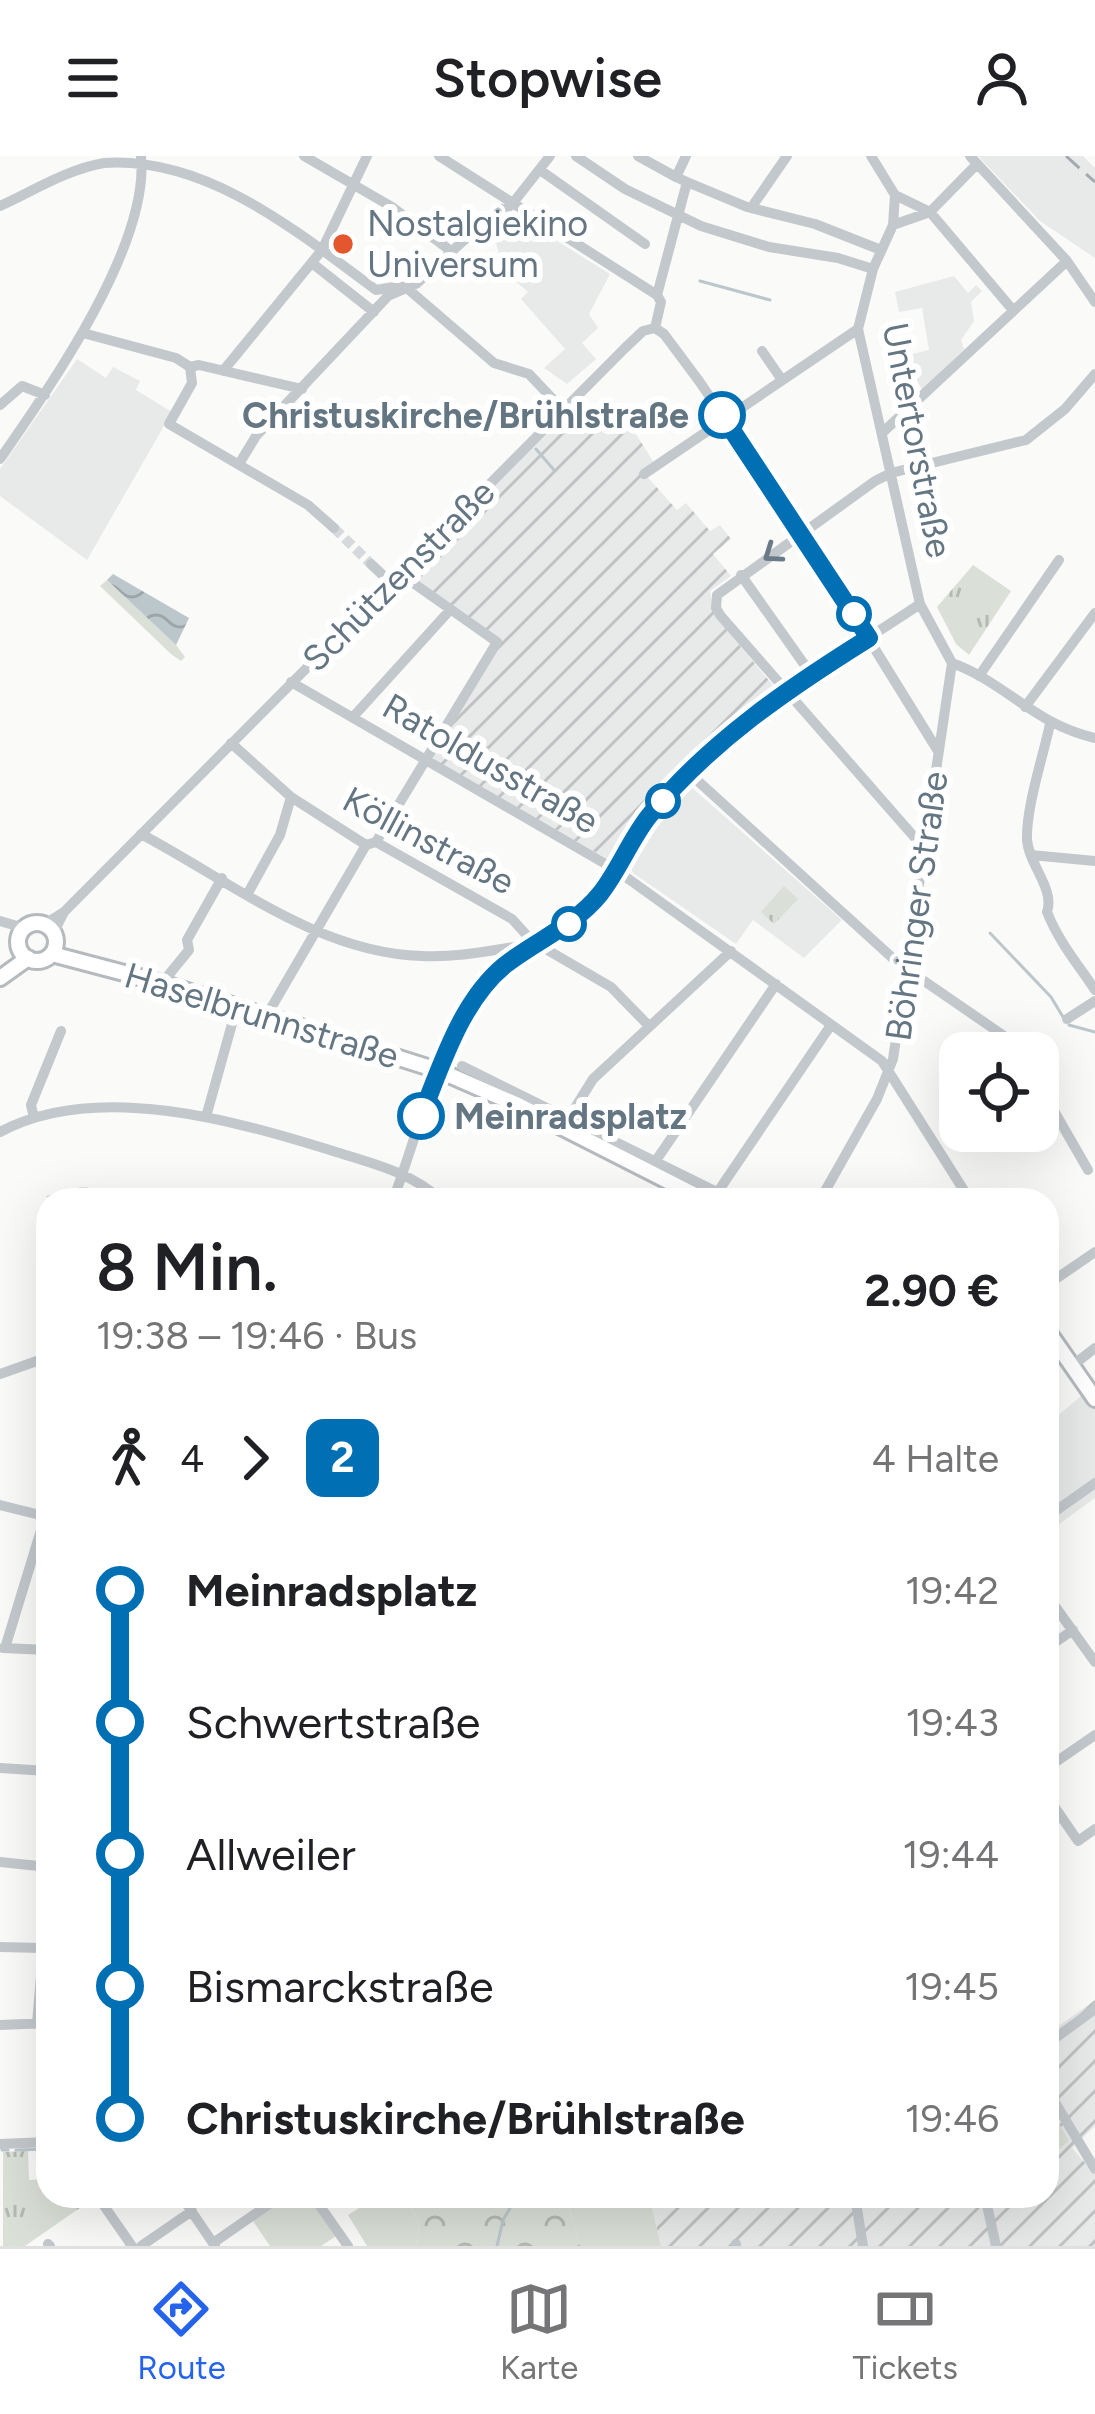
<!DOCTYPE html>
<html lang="de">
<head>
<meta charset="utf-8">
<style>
	body { margin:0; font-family:Figtree,sans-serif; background:#f6f6f6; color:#202124; height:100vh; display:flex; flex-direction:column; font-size:45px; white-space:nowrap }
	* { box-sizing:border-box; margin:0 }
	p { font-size:39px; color:#757577 }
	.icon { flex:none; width:66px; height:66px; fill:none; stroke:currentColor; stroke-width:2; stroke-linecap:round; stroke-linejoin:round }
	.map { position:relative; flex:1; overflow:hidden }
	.sheet { position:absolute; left:36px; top:1032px; width:1023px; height:1020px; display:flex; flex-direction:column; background:#fff; border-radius:36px; box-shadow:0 12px 48px #0002 }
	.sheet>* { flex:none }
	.badge { padding:0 24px; border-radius:18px; font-size:42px; line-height:78px }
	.buttons { position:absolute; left:939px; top:876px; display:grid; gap:24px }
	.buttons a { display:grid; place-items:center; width:120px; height:120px; border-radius:24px; background:#fff; box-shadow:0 12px 48px #0002; font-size:60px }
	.map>.badge { position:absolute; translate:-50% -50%; box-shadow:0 0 0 6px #fff }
	.legs { display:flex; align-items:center; gap:18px; height:132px; padding:0 60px; font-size:39px }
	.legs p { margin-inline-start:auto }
	.headline { display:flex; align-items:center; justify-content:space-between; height:204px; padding:0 60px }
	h1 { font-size:66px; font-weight:600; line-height:90px }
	ul { padding:0 60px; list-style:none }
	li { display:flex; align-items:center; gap:42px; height:132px; font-size:45px }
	li i { display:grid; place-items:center; width:18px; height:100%; margin:0 15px; background:currentColor }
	li i::after { content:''; width:30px; height:30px; margin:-15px; border:9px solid; border-radius:50%; background:#fff }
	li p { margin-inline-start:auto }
	li:first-child i { background:linear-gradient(#0000 50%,currentColor 0) }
	li:last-child i { background:linear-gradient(currentColor 50%,#0000 0) }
	header { display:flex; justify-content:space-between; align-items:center; height:156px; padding:0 60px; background:#fff; font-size:54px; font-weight:600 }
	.tab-bar { display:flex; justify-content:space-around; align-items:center; height:168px; border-top:3px solid #e0e0e0; background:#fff; font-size:33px; color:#757577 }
	.tab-bar a { display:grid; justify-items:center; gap:6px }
	.tab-bar .active { color:#2563eb }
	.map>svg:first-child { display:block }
</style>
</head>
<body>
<header><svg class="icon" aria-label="menu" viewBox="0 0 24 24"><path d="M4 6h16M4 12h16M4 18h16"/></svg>Stopwise<svg class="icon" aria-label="person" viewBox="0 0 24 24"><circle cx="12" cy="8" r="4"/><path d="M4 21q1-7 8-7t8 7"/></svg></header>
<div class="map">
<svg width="1095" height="2090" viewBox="0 0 1095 2090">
	<defs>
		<pattern id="industrial-furrows" width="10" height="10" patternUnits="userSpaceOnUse" patternTransform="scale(3)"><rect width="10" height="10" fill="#e8e9e9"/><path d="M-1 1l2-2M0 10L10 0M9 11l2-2" fill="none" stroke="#c0c1c2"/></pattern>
		<pattern id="forest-crowns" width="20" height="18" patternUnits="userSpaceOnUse" patternTransform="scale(3)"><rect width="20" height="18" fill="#dadfd7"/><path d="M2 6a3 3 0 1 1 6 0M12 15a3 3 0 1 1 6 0" fill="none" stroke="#b4b9b4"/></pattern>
		<pattern id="park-tufts" width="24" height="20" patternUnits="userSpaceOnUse" patternTransform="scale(3)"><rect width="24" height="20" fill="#dadfd7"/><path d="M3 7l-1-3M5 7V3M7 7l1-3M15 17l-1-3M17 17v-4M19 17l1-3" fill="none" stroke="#b4b9b4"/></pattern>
		<pattern id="water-waves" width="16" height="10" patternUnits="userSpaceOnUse" patternTransform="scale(3)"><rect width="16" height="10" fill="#bbc7cb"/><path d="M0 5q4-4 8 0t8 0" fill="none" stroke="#9ca6aa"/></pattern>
	</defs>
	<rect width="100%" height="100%" fill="#fafaf8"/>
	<path fill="#e8e9e9" d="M978 0H1083L1095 12V102L1040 65Z
		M512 57 610 118 589 158 598 172 582 187 596 203 567 228 544 212 565 193 521 143 528 136 497 109 501 105 496 87 502 85 500 76Z
		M954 120 968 137 976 129 982 135 971 146 974 165 961 184 964 193 922 234 904 200 929 194 922 152 899 156 895 136Z
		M77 203 106 222 113 211 140 225 136 234 172 256 87 404 0 340V313Z
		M689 629 842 764 804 802 753 764 736 788 633 717 628 705 650 671Z
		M1095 1228V1342L1047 1377V1269Z"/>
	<path fill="url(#industrial-furrows)" d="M579 247 608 279 627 264 653 305 642 315 677 354 686 347 710 375 720 369 731 383 713 398 731 420 710 435 714 459 777 534 688 612 615 707 428 602 499 486 405 416Z
		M1095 1844V1970L1072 1992 1095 2018V2090H661L649 2040H1047V1878Z"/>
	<path fill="#dadfd7" d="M107 424 176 489 185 501 181 505 171 498 100 430Z
		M1047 1946 1069 1985 1054 1997 1047 1995Z
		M287 2040H307L336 2080 321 2090H270L253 2065Z
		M378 2040H414L411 2052 419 2068 417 2090H367L348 2059Z
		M618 2040H649L661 2090H580L568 2048Z"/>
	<path fill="url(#forest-crowns)" d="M414 2040H618L568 2048 580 2090H417L419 2068 411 2052Z"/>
	<path fill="url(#park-tufts)" d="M973 409 1011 435 969 499 956 488 937 451Z
		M784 730 798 743 774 768 761 756Z
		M82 1031 111 1035 109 1044H49L46 1040Z
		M28 1995 29 2024 48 2023V2040H97L25 2090H3V1996Z"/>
	<path fill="url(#water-waves)" d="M113 418 189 462 176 489 107 424Z"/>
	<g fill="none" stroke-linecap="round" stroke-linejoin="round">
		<path stroke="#bbc7cb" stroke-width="3" d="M480 69 502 49
			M700 125 770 144
			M536 293 554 314
			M990 777 1051 841 1063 861
			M1069 869 1095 876
			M2 1994H8
			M16 1994 48 1993
			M497 2090 503 2064 517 2040"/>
		<path stroke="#d5d9db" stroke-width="10" stroke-dasharray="10 5" stroke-linecap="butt" d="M334 372 371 408"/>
		<g stroke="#b5babe" stroke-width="20">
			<path id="major" d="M18 786a19 19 0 1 1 38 0a19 19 0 1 1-38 0Z
				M52 798 162 827 440 915 518 949 705 1044
				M0 822 28 802
				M1047 1174 1095 1243"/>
		</g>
		<path stroke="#c3c8cc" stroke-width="10" d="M304 0 392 51 451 95
			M439 0 657 139
			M576 0 625 33 701 70 769 91 838 102 873 113
			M638 0 676 21
			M871 0 895 39 893 69 873 113 858 173 920 448 952 507
			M970 0 1067 105 1095 146
			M540 14 645 88
			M687 26 747 51 815 68 881 94
			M895 39 930 56 1012 153
			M0 50C33 35 68 13 104 7 207 0 299 77 376 134L400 130 408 133 494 207 529 218 563 254
			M751 52 787 0
			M893 69 930 56 977 8
			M312 107 374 156
			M655 172 664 178 699 225 803 377 938 595
			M655 172 661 146 657 139 687 26 676 21 686 0
			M83 177 176 202 190 211 199 209 302 233
			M762 195 782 224
			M190 211 192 227 169 268 308 349 334 372
			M223 215 322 94 367 0
			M0 249 22 230 45 239
			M882 277 1067 105
			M0 303C50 231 150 89 141 0
			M239 308 256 280 388 140 416 128 473 76 479 77 513 47 550 0
			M644 318 858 173
			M371 408 390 426
			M741 419 811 518
			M952 507C1005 526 1035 569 1095 582
			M979 520 1059 404
			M291 526 616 714 882 905 970 1044
			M1025 551 1095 457
			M353 561 450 454
			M1050 568C1043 601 1026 651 1027 684 1029 709 1055 733 1047 756 1059 786 1077 807 1095 834
			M231 587 291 641 280 679 248 737
			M688 616 898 807 1007 882 1022 897
			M291 641 366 689 376 686 512 763 532 785 611 831 648 869
			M141 678C230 725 318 797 422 800 460 802 497 793 534 788
			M376 686 497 486 399 417
			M927 687 916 683 720 459 716 452 717 439 875 325 891 317 1026 284 1065 253 1095 218
			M1031 699 1095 705
			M0 765 24 772
			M45 768 64 756 625 192 643 175 655 172
			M54 776 64 756
			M162 827 189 794 187 784 222 722
			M267 859 366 689
			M1067 863 1095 845
			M462 910 733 1044
			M1038 927 1088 1014
			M206 961 237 850
			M34 962 31 949 61 875
			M568 963 593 923 731 795
			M0 976C96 924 236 965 333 995 371 1007 411 1016 441 1044
			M655 1006 776 828
			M717 1037 831 869
			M393 1044C418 978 434 902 475 842 503 800 553 786 588 751 611 727 625 696 644 668 655 651 671 634 685 619 752 549 840 502 920 448
			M820 1044 877 943 893 903 952 507
			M1047 1129 1095 1096
			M1072 1210 1095 1192
			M0 1218 48 1201
			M0 1349 48 1361
			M1047 1361 1095 1327
			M1047 1439 1095 1506
			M3 1492 48 1494
			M5 1492 45 1361
			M1047 1492 1073 1474
			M0 1612 48 1615
			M1047 1612 1095 1579
			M1047 1640 1078 1685 1095 1673
			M0 1706 48 1711
			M0 1791 41 1792
			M37 1868 48 1733
			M0 1869 48 1867
			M1047 1888 1095 1853
			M1047 1933 1095 2013
			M0 1988 48 1986
			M105 2040 100 2044 132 2090
			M181 2040 215 2090
			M313 2040 348 2090
			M855 2040 863 2090
			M985 2040 996 2090
			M213 2087 281 2040
			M48 2088 50 2090
			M736 2088V2090
			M141 2090 192 2055"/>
		<use href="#major" stroke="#fff" stroke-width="14"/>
		<path stroke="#a2aab0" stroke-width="3" stroke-dasharray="18 9" stroke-linecap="butt" d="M1066 0 1095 26"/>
	</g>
	<defs><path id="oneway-chevron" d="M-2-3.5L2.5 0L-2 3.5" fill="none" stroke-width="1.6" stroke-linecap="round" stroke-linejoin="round" transform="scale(3)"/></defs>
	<use stroke="#6a7a87" href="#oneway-chevron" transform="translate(772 398) rotate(145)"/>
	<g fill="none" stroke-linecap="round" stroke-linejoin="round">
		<g stroke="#fff" stroke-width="27">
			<path id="line-1" d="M421 960C442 908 461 845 505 809 537 784 574 770 600 738 619 714 630 684 649 660 709 586 789 532 869 482L722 259"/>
		</g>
		<use href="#line-1" stroke="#006fb4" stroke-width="18"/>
	</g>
	<circle fill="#e4572e" stroke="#fff" stroke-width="4.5" cx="343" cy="88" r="12"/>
	<g fill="#fff" stroke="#006fb4" stroke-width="6">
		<circle cx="722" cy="259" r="21"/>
		<circle cx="854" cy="458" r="15"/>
		<circle cx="663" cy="645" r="15"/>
		<circle cx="569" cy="768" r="15"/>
		<circle cx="421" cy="960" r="21"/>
	</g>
	<g text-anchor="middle" stroke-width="12" stroke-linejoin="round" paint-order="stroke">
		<g font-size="36" fill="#657683" stroke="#fff" text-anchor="start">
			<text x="367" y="80">Nostalgiekino<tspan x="367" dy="41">Universum</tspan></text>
		</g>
		<g font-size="36" font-weight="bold" fill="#657683" stroke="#fff" text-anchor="end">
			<text x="689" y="272">Christuskirche/Brühlstraße</text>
			<text x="454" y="973" text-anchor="start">Meinradsplatz</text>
		</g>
		<g font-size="36" fill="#657683" stroke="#fff">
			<text transform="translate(918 284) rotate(79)" y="13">Untertorstraße</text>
			<text transform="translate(398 419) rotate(-45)" y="13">Schützenstraße</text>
			<text transform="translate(491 607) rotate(30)" y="13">Ratoldusstraße</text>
			<text transform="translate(429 684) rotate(28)" y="13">Köllinstraße</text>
			<text transform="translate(916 750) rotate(-82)" y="13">Böhringer Straße</text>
			<text transform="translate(262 859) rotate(17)" y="13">Haselbrunnstraße</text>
		</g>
	</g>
</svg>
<div class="buttons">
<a><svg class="icon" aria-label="locate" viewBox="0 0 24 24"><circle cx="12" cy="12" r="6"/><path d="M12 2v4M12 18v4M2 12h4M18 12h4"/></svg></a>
</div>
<section class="sheet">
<div class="headline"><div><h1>8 Min.</h1><p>19:38 – 19:46 · Bus</p></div><b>2.90 €</b></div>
<div class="legs"><svg class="icon" aria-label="walk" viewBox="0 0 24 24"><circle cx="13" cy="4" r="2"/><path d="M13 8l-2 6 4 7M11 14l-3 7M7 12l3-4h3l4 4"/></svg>4<svg class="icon" aria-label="forward" viewBox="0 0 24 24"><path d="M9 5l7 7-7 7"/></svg><b class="badge" style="background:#006fb4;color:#fff">2</b><p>4 Halte</p></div>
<ul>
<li><i style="color:#006fb4"></i><b>Meinradsplatz</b><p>19:42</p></li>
<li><i style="color:#006fb4"></i><span>Schwertstraße</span><p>19:43</p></li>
<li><i style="color:#006fb4"></i><span>Allweiler</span><p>19:44</p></li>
<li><i style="color:#006fb4"></i><span>Bismarckstraße</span><p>19:45</p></li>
<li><i style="color:#006fb4"></i><b>Christuskirche/Brühlstraße</b><p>19:46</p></li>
</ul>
</section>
</div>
<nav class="tab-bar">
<a class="active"><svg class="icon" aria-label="directions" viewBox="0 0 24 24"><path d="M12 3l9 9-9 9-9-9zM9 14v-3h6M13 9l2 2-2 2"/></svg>Route</a>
<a><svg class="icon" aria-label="map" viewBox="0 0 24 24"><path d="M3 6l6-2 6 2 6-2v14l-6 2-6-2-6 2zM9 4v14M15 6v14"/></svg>Karte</a>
<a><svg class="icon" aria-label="tickets" viewBox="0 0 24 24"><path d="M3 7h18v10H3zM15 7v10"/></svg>Tickets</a>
</nav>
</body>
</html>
